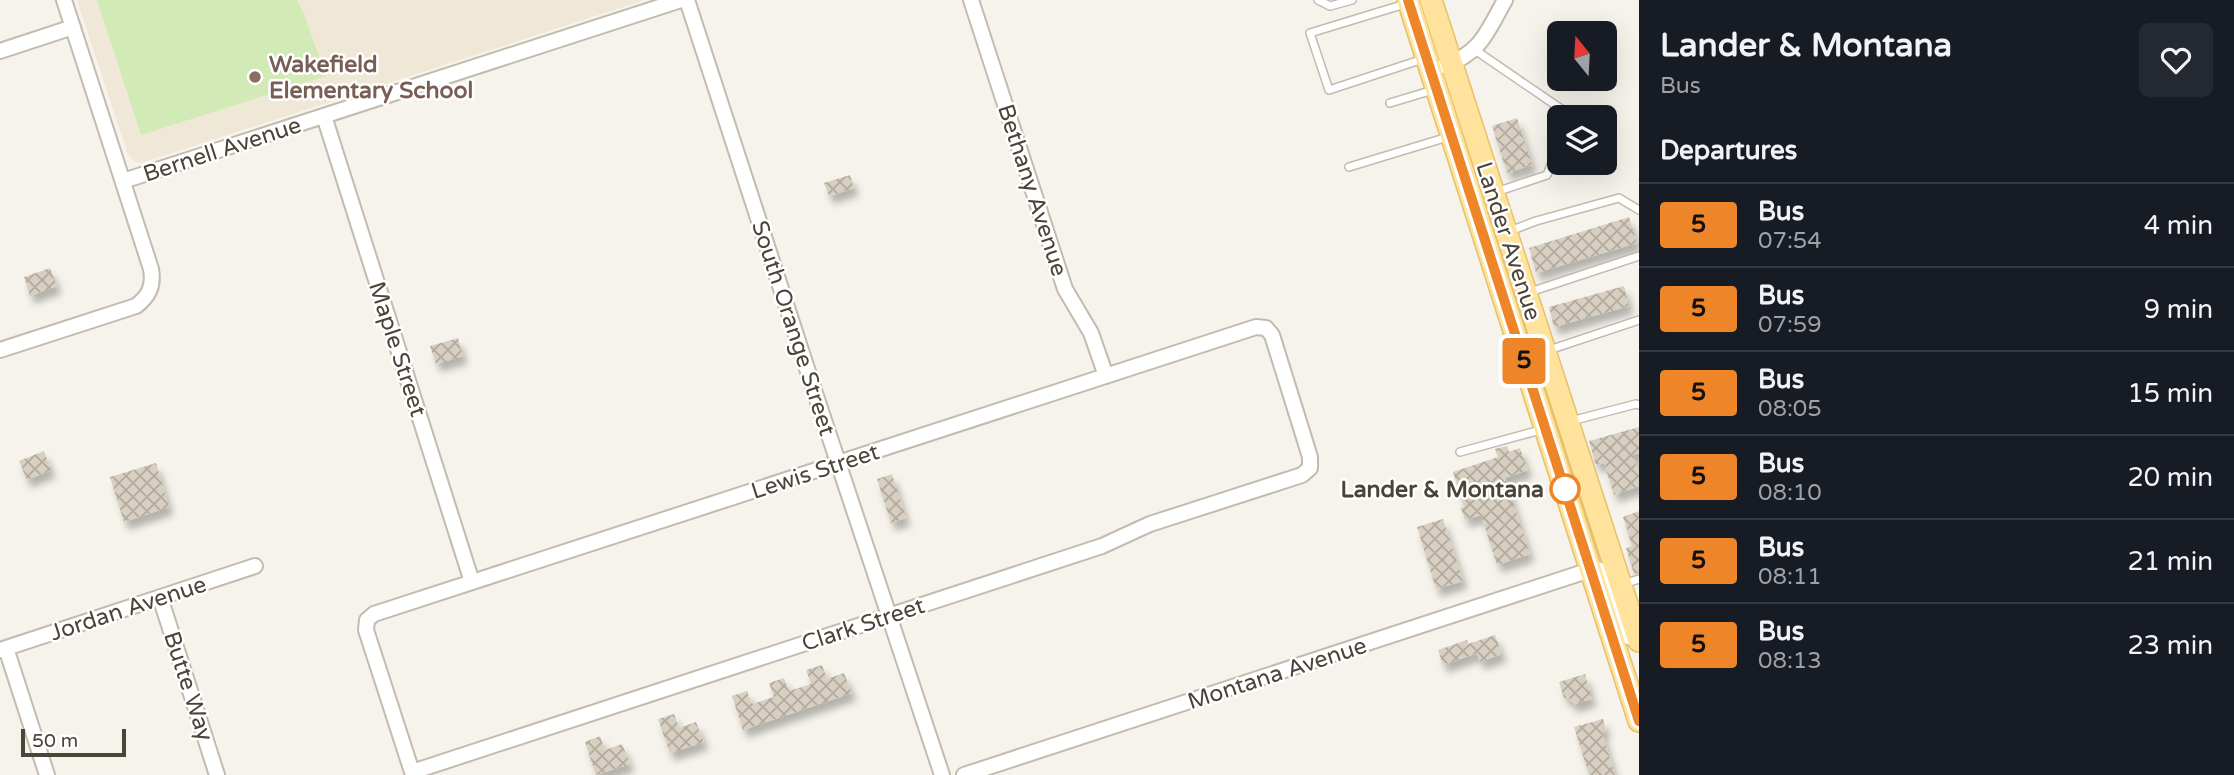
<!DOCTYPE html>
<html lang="en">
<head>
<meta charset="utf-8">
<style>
	body { margin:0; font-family:"Varela Round",sans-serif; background:#242831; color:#f1f3f6; height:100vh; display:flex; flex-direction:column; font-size:26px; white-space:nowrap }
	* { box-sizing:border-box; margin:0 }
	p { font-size:23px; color:#9ea1a6 }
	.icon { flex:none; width:38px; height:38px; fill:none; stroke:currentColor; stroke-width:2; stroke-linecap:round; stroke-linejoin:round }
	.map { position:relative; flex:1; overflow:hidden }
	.side { display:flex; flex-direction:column; background:#171b24; width:595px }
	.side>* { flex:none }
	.badge { padding:0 14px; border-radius:5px; font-size:24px; line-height:46px }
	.needle { width:46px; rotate:342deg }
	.fabs { position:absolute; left:1547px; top:21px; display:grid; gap:14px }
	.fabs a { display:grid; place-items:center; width:70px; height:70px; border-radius:10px; background:#171b24; box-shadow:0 7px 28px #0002; font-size:35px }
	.scale { position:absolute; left:21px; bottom:18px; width:105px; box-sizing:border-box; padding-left:7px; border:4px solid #4b4439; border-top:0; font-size:19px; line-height:24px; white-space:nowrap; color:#4b4439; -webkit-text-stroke:5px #fff; paint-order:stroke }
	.map>.badge { position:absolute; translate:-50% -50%; box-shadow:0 0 0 4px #fff }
	h2 { padding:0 21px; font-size:26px; line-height:63px }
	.round { display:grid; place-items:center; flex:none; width:74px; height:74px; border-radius:10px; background:#242831 }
	.summary { display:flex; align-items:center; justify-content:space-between; height:119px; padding:0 21px }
	h1 { font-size:33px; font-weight:800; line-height:52px }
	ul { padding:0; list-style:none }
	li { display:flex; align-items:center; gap:21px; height:84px; padding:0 21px; border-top:2px solid #363941 }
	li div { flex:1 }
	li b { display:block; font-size:26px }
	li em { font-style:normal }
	li .badge { min-width:77px; font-weight:700; text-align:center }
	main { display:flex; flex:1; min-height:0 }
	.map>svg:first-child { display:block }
</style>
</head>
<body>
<main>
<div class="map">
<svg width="1639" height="775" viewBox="0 0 1639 775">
	<defs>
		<pattern id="building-cross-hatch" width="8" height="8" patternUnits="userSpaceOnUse" patternTransform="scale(1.75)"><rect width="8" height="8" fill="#d8cfc1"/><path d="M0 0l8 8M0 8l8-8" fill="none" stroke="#b1aa9e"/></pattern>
		<filter id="shadow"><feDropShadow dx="4.5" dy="8" stdDeviation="3.5" flood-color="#0004"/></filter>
	</defs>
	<rect width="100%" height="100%" fill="#f6f3ec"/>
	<path fill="#efe8d6" d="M77 0H645L141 163 135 162 128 155Z"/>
	<path fill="#d2eab5" d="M97 0H297L304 14 326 76 141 135Z"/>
	<path fill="url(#building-cross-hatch)" filter="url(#shadow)" d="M1517 118 1532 165 1507 173 1492 126Z
		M850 175 854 188 829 196 824 183Z
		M1629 217 1637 243 1536 273 1529 248Z
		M50 268 57 286 30 296 24 277Z
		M1624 286 1629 306 1554 327 1549 307Z
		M458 338 463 356 436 364 430 346Z
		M1639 427V453L1633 455 1639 473V486L1614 495 1604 463 1596 465 1589 441Z
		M1507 446 1509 452 1520 448 1528 470 1505 478 1530 554 1497 565 1481 515 1465 520 1461 508 1464 507 1453 472 1498 457 1495 449Z
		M44 451 51 470 27 480 19 461Z
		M156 463 169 507 124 522 110 477Z
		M892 474 906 518 891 523 877 479Z
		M1639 511V573L1634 574 1626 548 1632 546 1623 517Z
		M1443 519 1463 581 1436 589 1417 527Z
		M1495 635 1502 654 1480 662 1477 653 1443 665 1438 650 1467 640 1468 644Z
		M822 665 827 679 844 673 852 693 743 730 732 696 747 691 752 704 774 697 769 683 784 678 789 691 811 684 806 670Z
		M1585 674 1592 699 1572 705 1569 697 1564 698 1559 682Z
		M674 714 679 728 696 722 704 742 670 753 658 719Z
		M1603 719 1606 731 1602 732 1615 775H1589L1574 727Z
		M600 736 605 750 622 744 630 764 596 775 585 742Z"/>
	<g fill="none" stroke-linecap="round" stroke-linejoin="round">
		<g stroke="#c2bbae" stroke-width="10">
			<path id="service" d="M1318 0 1330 6 1352 0
				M1405 4 1310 33 1329 90 1423 59
				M1475 50 1570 115V117
				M1390 103 1433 90
				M1349 167 1451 136
				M1496 192 1547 175 1559 144
				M1510 231 1536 221 1619 198 1639 210
				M1530 292 1639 256
				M1546 351 1639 320
				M1571 421 1636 404 1639 405
				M1460 452 1544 429
				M1623 584 1639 579"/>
		</g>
		<g stroke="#c2bbae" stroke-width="18">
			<path id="minor" d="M687 0 812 384 942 775
				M971 0 1065 289 1091 333 1106 376
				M0 51 73 27
				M1444 66C1481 53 1487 32 1505 0
				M324 116 472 582
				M123 181 681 0
				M0 350 136 306C149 296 154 286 151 269L64 0
				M160 597 217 775
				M6 648 47 775
				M0 650 255 566
				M412 772 1102 546 1150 524 1302 475 1310 468V457L1272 335 1266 328 1256 327 374 614 367 620 366 630 413 775
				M964 775 1590 570 1598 569 1604 573 1623 632 1626 636 1639 641"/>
		</g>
		<g stroke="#e6c16a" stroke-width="24">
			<path id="primary" d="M1408 0 1639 721
				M1431 0 1639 641"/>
		</g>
		<use href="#service" stroke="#fff" stroke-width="7"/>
		<use href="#minor" stroke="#fff" stroke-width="14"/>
		<use href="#primary" stroke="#ffe39c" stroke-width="21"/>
	</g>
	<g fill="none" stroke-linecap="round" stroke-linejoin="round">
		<g stroke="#fff" stroke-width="16">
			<path id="line" d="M1408 0 1639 721"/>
		</g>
		<use href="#line" stroke="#ee8528" stroke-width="10"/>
	</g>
	<circle fill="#8d6e63" stroke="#fff" stroke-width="2.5" cx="255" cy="77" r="7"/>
	<circle fill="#fff" stroke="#ee8528" stroke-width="3.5" cx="1565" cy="489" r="14"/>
	<g text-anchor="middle" stroke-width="5" stroke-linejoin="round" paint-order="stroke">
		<g font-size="23" font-weight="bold" fill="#785e54" stroke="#fff" text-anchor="start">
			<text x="269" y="72">Wakefield<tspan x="269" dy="26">Elementary School</tspan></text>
		</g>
		<g font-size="23" fill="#4b4439" stroke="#fff">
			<text transform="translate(222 149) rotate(-18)" y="8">Bernell Avenue</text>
			<text transform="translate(1033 190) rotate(72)" y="8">Bethany Avenue</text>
			<text transform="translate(1509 241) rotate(72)" y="8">Lander Avenue</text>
			<text transform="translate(794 328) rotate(72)" y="8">South Orange Street</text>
			<text transform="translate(398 349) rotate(72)" y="8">Maple Street</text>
			<text transform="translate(815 471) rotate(-18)" y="8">Lewis Street</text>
			<text transform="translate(128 608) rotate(-18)" y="8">Jordan Avenue</text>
			<text transform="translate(863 624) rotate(-18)" y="8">Clark Street</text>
			<text transform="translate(1277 673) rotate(-18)" y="8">Montana Avenue</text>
			<text transform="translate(189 686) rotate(72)" y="8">Butte Way</text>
		</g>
		<g font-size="23" font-weight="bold" fill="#4b4439" stroke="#fff" text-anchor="end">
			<text x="1544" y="497">Lander &amp; Montana</text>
		</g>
	</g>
</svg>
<div class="fabs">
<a><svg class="needle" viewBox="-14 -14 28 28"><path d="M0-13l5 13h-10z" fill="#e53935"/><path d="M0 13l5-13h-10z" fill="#9ea1a6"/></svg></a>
<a><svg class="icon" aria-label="layers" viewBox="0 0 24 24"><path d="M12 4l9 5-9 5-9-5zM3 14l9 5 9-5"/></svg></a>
</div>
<div class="scale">50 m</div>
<b class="badge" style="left:1524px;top:361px;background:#ee8528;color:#111">5</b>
</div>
<section class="side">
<div class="summary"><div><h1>Lander &amp; Montana</h1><p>Bus</p></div><a class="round"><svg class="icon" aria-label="heart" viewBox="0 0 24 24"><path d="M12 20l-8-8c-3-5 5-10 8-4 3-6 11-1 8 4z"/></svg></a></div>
<h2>Departures</h2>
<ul>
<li><span class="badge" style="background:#ee8528;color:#111">5</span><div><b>Bus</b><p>07:54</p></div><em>4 min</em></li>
<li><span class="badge" style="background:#ee8528;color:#111">5</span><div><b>Bus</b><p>07:59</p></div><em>9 min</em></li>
<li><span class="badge" style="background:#ee8528;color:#111">5</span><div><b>Bus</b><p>08:05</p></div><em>15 min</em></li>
<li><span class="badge" style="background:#ee8528;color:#111">5</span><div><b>Bus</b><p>08:10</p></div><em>20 min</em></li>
<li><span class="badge" style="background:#ee8528;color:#111">5</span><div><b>Bus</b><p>08:11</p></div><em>21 min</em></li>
<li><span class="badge" style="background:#ee8528;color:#111">5</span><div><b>Bus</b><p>08:13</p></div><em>23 min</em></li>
</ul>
</section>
</main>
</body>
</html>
